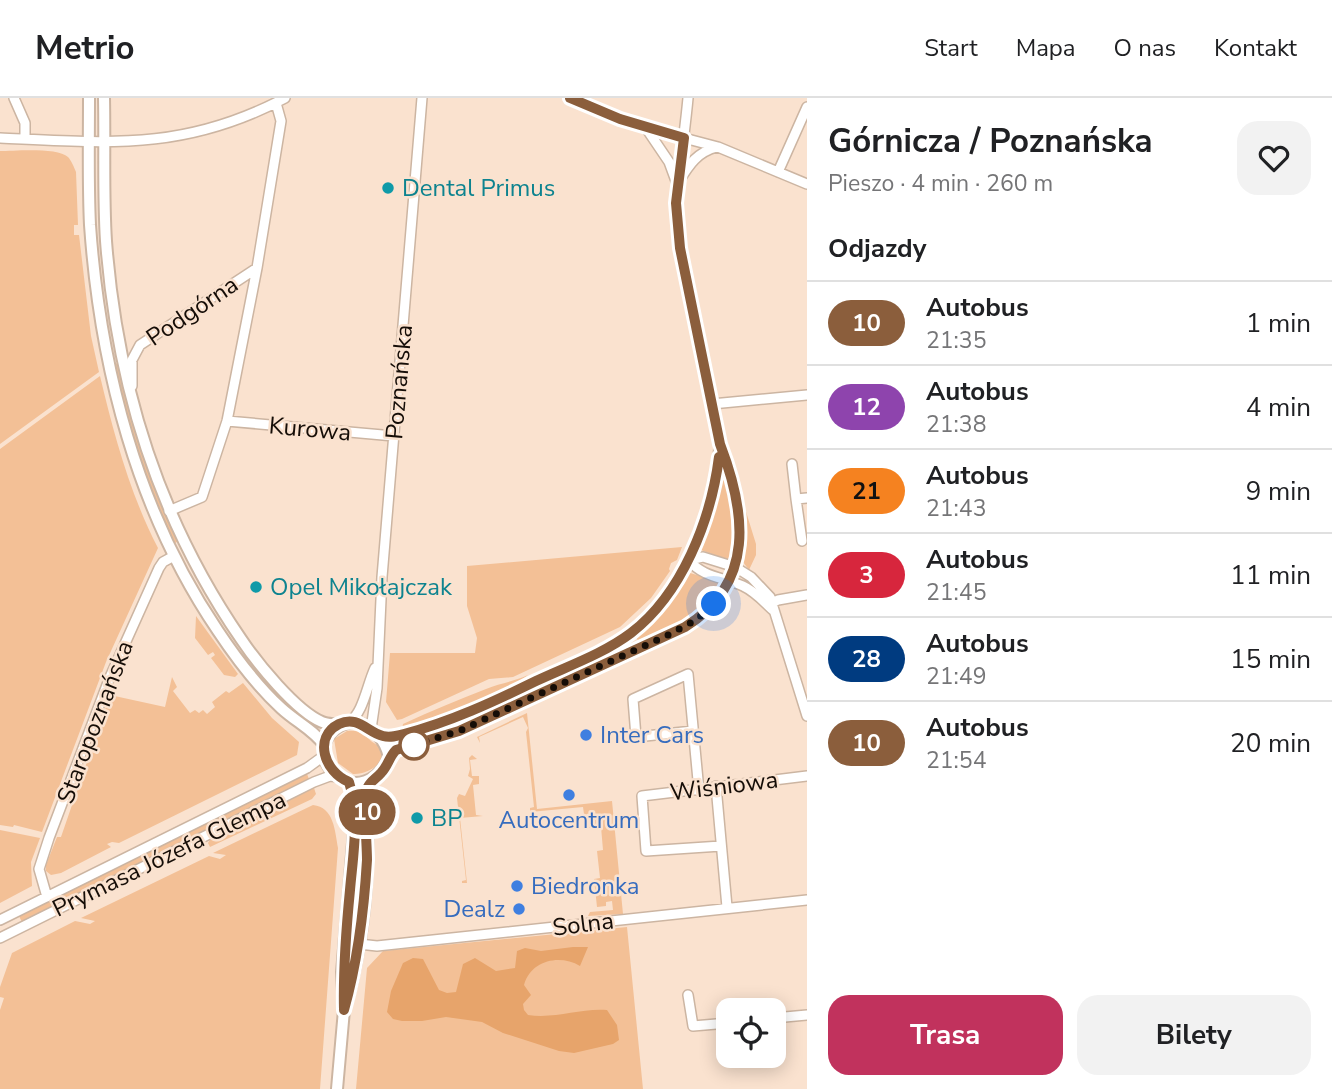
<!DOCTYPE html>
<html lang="pl">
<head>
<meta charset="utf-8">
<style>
	body { margin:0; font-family:"Nunito Sans",sans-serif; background:#f2f2f2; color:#202124; height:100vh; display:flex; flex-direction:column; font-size:26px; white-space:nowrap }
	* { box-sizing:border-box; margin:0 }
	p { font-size:23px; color:#757577 }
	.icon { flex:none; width:38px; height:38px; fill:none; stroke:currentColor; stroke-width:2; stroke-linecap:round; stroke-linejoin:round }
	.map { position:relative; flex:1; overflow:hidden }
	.details { display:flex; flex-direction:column; background:#fff; width:525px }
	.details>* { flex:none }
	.badge { padding:0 14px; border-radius:23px; font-size:24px; line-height:46px }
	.controls { position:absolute; left:716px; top:900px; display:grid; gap:14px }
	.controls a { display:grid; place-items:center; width:70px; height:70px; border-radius:14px; background:#fff; box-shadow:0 4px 18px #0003; font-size:35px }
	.you { position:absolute; width:35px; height:35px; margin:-18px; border:5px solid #fff; border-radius:50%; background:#1a73e8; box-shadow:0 0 0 10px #1a73e833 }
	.map>.badge { position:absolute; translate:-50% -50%; box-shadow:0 0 0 4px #fff }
	h2 { padding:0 21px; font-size:26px; line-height:63px }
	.round { display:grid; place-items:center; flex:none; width:74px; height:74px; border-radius:21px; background:#f2f2f2 }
	.overview { display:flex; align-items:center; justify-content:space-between; height:119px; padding:0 21px }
	h1 { font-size:33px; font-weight:700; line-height:52px }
	.action { display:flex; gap:14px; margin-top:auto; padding:14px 21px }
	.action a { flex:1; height:80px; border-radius:21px; background:#c1325d; color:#fff; font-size:28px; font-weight:700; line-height:80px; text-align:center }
	.action a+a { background:#f2f2f2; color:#202124 }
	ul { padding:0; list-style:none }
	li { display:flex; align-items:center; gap:21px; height:84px; padding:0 21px; border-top:2px solid #e0e0e0 }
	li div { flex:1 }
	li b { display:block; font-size:26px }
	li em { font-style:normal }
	li .badge { min-width:77px; font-weight:700; text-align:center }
	header { display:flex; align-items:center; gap:42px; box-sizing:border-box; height:98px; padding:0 35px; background:#fff; border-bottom:2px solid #e0e0e0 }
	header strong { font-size:33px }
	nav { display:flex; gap:38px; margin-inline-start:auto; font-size:24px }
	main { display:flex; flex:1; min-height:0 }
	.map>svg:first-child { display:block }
</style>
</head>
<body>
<header>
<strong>Metrio</strong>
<nav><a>Start</a><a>Mapa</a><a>O nas</a><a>Kontakt</a></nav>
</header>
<main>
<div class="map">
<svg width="807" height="991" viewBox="0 0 807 991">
	<rect width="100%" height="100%" fill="#fae2cf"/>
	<path fill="#f3c096" d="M0 53C14 53 58 49 68 59 71 62 74 69 76 74L78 127H74V137H79L91 238 99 274 0 346Z
		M118 264 142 356 178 443 174 446 138 357 114 268Z
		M100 278C114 337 130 396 158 450L106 564 42 734 14 727 13 729 0 727V351Z
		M734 375 756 446V457L749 472 743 464 745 430Z
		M722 381 726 382C732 407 742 438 731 463L698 451Z
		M682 449 677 462 671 465 669 471 670 473 651 500 620 529 513 579 489 581 402 621 397 622 386 604 390 555H475L477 540 467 508V468Z
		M690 475 721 484 722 487C703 518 671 530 640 545L635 538 668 505 687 476Z
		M196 518 238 576 235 579 224 577 211 560 215 557 213 554 208 557 195 540Z
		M528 577C492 604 446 621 402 632L403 626C431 613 458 602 486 591 500 585 513 584 528 577Z
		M172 579 177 589 173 593 190 615 195 612 199 615 203 612 207 616 215 609 212 604 226 593 229 595 243 585 272 620 299 644 297 657 119 745 112 744 107 746 111 749 61 775 51 777 46 773V767L57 739H61L110 597 165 609Z
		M527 615 537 711 612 703 623 816 588 818 590 814 613 812 612 803 606 804V808L597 809 594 781 600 780 597 753 603 752 601 729 586 730 583 709 530 714V710L534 709 526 634 528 630 523 619 479 639 480 645 477 639Z
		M347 633C360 632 363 635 371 643 373 645 379 647 380 650 389 666 365 677 353 676L338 665 334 641Z
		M472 657 477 661 470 662 472 678H479V686L473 687 476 717 483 718 460 720 467 785H462V783L466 782 457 700 459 696 465 698 473 681 468 678 470 671 469 660Z
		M307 676 309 681 53 808 22 824 19 818Z
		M314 690 316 696 312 701 210 749 208 745 212 739Z
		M313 707C334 709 335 733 338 750L320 991H0V912L4 900 0 899V889L12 855 75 823 90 826 95 823 81 820 209 758 220 761 226 757 213 755Z
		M0 732 40 740 31 764 32 788 0 805Z
		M627 829 643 991H356L367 870 383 853Z"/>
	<path fill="#e7a46b" d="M573 849H588L580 868C560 856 531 862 524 887L531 897 523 906 524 912 528 917C556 921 580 910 607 912L617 927 619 942 613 946 574 955 559 953 503 935 482 924 446 919 422 923H402L393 921 387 914 391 893 403 865 413 860 423 861 439 892 447 895 456 894 463 866 475 860 496 873 515 870 517 853 525 850 541 853Z"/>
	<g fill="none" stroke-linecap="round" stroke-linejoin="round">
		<g stroke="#ccb5a2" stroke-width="12">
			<path id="minor" d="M14 0 25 25V41
				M570 0 646 30 718 49 807 86
				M646 30 669 64 676 83
				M0 40C109 45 185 53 285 0
				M778 74 807 9
				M679 83C689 67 697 54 717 49
				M132 288V262L140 247 257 170
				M712 306 807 297
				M227 323 394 338
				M792 366 796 401 807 400
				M796 401 802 443
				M169 413 202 399 227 323 257 170 281 23 276 5
				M689 462 703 459 735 469 751 479 770 499 807 618
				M689 462C703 480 724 479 743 488 756 494 764 504 774 513
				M768 507 778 502 807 497
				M349 624C363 616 367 587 375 570
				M371 631 377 590 382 479 422 0
				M693 633 636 639 633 601 688 576 699 693
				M375 634 391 639 448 623 607 550C658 520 681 485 701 430 710 404 717 379 719 351
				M389 659 396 652 459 633 685 529C764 480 740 418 720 345 714 323 712 300 707 277 699 236 686 195 680 153 673 96 683 55 688 0
				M716 688 727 809
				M721 748 646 753 642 698 807 678
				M47 799 39 771 49 740 110 579 159 470 163 464 174 458
				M0 822 307 670 325 657
				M346 836 359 846 377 848 807 802
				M0 840 314 684 330 678 340 679
				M688 897 693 928 728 925
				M774 920 807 917"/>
		</g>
		<g stroke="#ccb5a2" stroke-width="14">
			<path id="major" d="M89 0C89 42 88 85 90 127 100 269 137 414 218 533 236 560 257 588 281 610 296 624 314 632 325 648
				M104 0C105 48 103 96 106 143 117 287 159 422 241 541 257 565 296 613 322 624 327 626 333 626 338 627
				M356 624C374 629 385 642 389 659 380 683 353 695 333 674 313 654 328 624 356 624Z
				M347 903C362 846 369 787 367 729 367 712 363 696 373 681
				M337 991 344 912 342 874 354 733 352 695 349 684"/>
		</g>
		<use href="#minor" stroke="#fff" stroke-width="9"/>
		<use href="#major" stroke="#fff" stroke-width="10"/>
	</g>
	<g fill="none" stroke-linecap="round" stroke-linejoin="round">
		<g stroke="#fff" stroke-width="16">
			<path id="line" d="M570 0 620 21 684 40 676 105 680 150 720 346C746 414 756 485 685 529L459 633 396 652C389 659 388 668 381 675 376 681 370 683 367 691 363 702 367 746 367 762 364 813 358 862 344 912 343 872 346 833 350 792 353 757 360 718 349 684 324 674 313 639 339 626 358 617 367 634 383 638 390 640 397 638 404 636 450 624 493 604 536 583 568 568 603 556 631 535 682 496 711 422 719 359"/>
		</g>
		<use href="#line" stroke="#8b5e3c" stroke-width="10"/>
		<path stroke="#150d07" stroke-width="7" stroke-dasharray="0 12.6" d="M414 647 459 633 666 538 696 522 714 506"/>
	</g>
	<g fill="#0f9aa8" stroke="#fae2cf" stroke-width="2.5">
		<circle cx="388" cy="90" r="7"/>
		<circle cx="256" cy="489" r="7"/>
		<circle cx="417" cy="720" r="7"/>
	</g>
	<g fill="#3f7fe0" stroke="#fae2cf" stroke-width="2.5">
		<circle cx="586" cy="637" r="7"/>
		<circle cx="569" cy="697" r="7"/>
		<circle cx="517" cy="788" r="7"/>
		<circle cx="519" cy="811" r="7"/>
	</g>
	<circle fill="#fff" stroke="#8b5e3c" stroke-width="3.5" cx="414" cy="647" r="14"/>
	<g text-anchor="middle" stroke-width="5" stroke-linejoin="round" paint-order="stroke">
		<g font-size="24" fill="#0d838f" stroke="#fae2cf" text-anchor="start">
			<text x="402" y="98">Dental Primus</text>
			<text x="270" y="497">Opel Mikołajczak</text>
			<text x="431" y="728">BP</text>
		</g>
		<g font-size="24" fill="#150d07" stroke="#fae2cf">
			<text transform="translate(192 213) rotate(-34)" y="8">Podgórna</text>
			<text transform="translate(399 284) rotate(-85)" y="8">Poznańska</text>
			<text transform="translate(310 331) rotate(5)" y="8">Kurowa</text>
			<text transform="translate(95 624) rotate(-69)" y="8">Staropoznańska</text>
			<text transform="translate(724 688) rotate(-7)" y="8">Wiśniowa</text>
			<text transform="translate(169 756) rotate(-26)" y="8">Prymasa Józefa Glempa</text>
			<text transform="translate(583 826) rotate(-7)" y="8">Solna</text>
		</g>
		<g font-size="24" fill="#366cbe" stroke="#fae2cf" text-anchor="start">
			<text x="600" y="645">Inter Cars</text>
			<text x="569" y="730" text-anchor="middle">Autocentrum</text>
			<text x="531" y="796">Biedronka</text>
			<text x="505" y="819" text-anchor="end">Dealz</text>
		</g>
	</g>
</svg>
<div class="controls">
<a><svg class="icon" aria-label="locate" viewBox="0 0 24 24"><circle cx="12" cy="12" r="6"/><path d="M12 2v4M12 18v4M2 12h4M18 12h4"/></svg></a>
</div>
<div class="you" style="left:714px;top:506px"></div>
<b class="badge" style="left:367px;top:714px;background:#8b5e3c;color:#fff">10</b>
</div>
<section class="details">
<div class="overview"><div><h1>Górnicza / Poznańska</h1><p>Pieszo · 4 min · 260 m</p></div><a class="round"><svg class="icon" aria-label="heart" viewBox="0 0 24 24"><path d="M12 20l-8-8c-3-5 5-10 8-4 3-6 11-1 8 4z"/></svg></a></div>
<h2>Odjazdy</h2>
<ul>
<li><span class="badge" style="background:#8b5e3c;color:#fff">10</span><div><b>Autobus</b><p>21:35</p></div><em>1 min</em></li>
<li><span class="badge" style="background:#8e44ad;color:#fff">12</span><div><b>Autobus</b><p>21:38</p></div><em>4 min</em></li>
<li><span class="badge" style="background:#f58220;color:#111">21</span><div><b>Autobus</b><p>21:43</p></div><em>9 min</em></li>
<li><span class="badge" style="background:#d7263d;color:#fff">3</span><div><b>Autobus</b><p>21:45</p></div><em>11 min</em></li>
<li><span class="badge" style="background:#003b80;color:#fff">28</span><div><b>Autobus</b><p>21:49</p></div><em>15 min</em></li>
<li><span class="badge" style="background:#8b5e3c;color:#fff">10</span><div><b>Autobus</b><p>21:54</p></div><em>20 min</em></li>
</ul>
<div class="action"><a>Trasa</a><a>Bilety</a></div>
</section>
</main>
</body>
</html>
